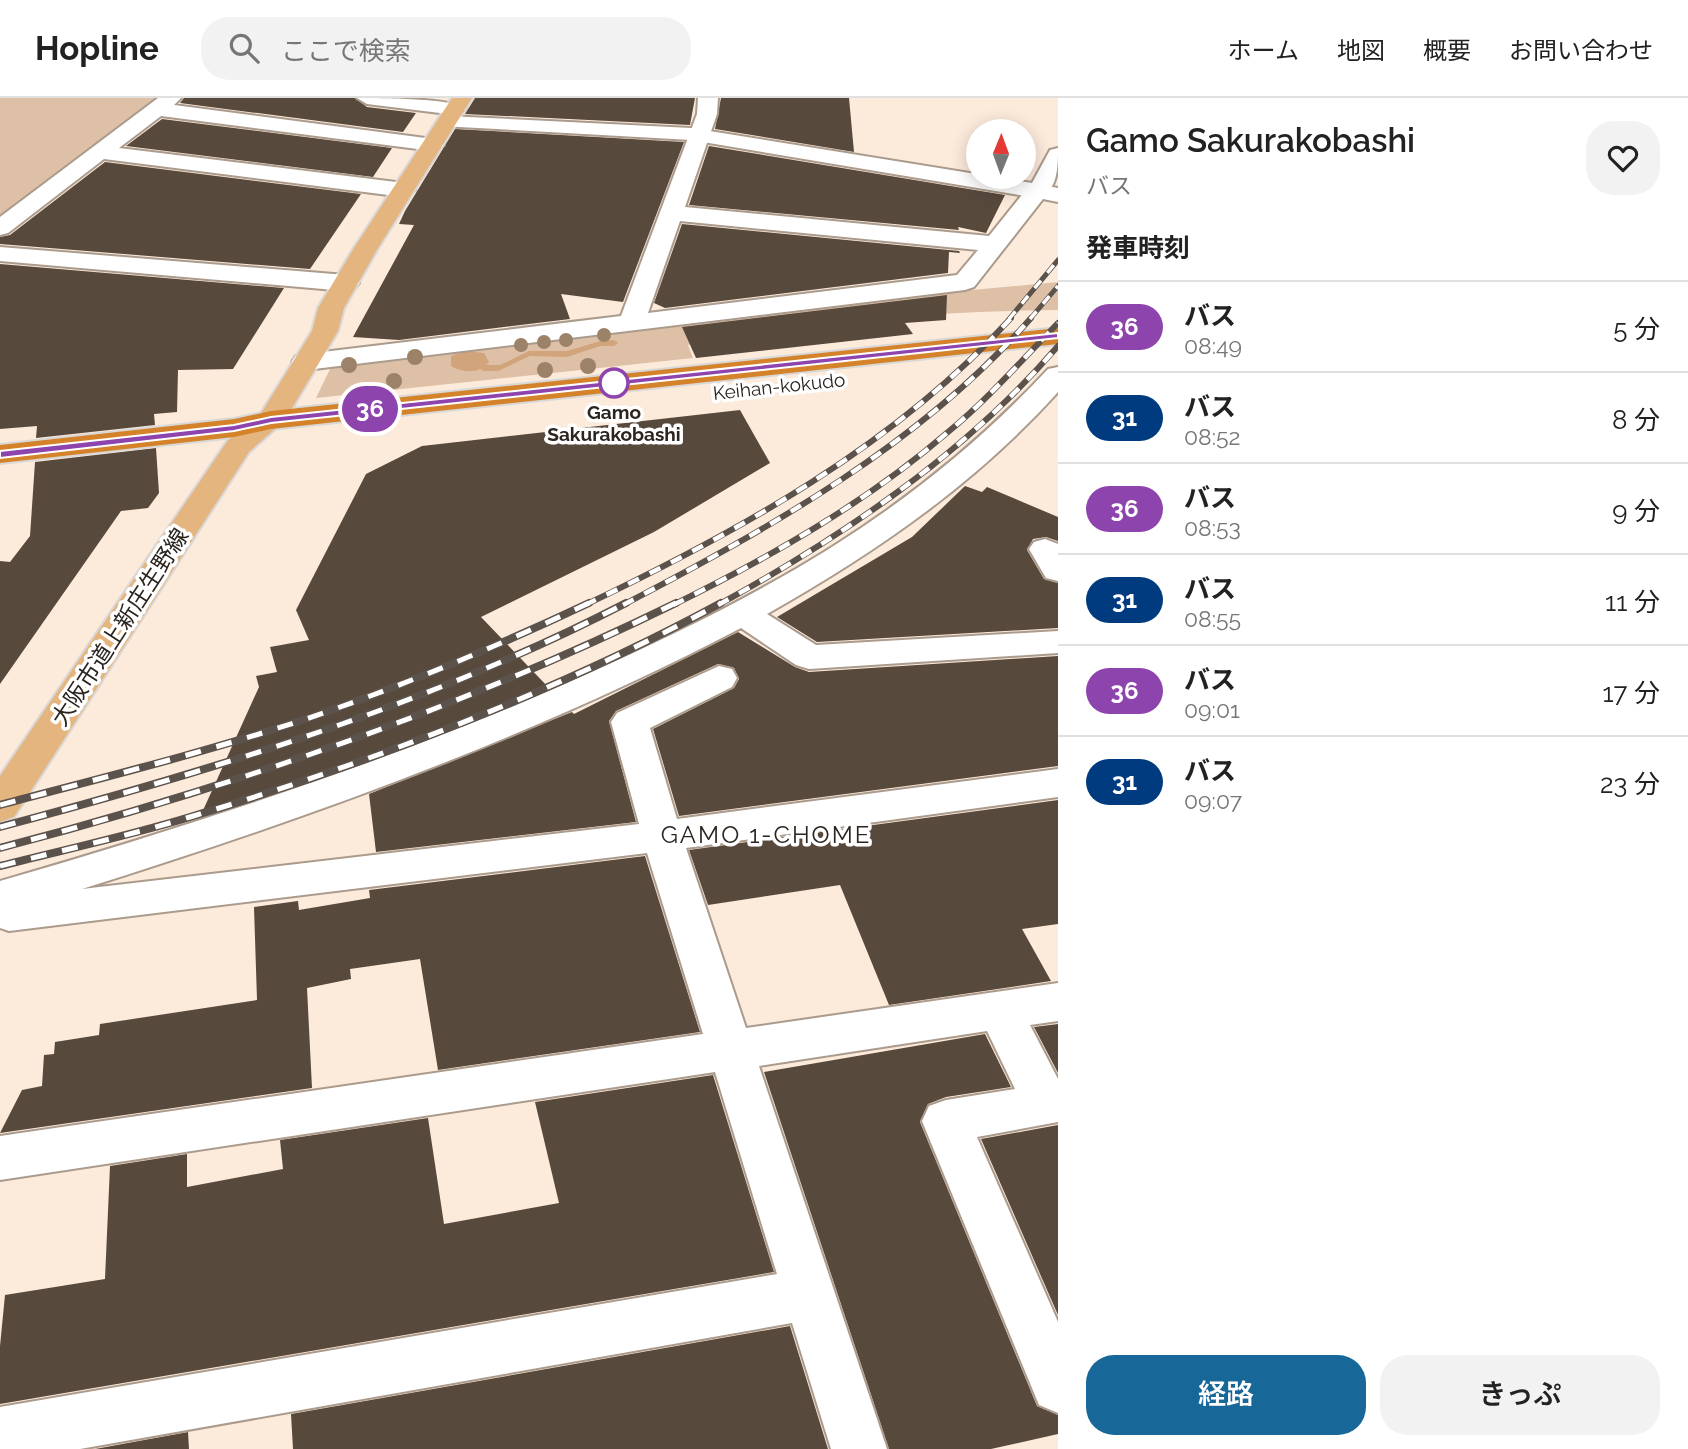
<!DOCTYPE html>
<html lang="ja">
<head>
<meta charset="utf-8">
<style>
	body { margin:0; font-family:Raleway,"Noto Sans JP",sans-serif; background:#f2f2f2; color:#222; height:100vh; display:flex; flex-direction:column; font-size:26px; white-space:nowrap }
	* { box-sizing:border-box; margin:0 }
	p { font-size:23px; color:#767676 }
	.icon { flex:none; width:38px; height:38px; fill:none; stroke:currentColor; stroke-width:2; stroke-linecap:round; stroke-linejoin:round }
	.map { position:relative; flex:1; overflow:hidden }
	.panel { display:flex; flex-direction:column; background:#fff; width:630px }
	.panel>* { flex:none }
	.badge { padding:0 14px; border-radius:23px; font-size:24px; line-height:46px }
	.needle { width:46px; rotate:1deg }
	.tools { position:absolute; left:966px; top:21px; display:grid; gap:14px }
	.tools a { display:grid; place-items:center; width:70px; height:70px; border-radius:50%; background:#fff; box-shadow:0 4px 18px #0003; font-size:35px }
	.map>.badge { position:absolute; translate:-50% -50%; box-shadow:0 0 0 4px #fff }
	h2 { padding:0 28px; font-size:26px; line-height:63px }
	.round { display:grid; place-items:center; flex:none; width:74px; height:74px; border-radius:28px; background:#f2f2f2 }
	.overview { display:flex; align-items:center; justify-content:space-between; height:119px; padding:0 28px }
	h1 { font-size:33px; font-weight:600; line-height:52px }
	.action { display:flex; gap:14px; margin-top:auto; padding:14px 28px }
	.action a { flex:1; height:80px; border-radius:28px; background:#186799; color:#fff; font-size:28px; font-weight:600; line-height:80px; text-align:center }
	.action a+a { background:#f2f2f2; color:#222 }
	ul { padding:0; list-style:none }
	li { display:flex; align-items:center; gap:21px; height:91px; padding:0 28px; border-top:2px solid #e0e0e0 }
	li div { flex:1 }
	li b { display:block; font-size:26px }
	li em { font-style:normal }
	li .badge { min-width:77px; font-weight:700; text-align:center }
	header { display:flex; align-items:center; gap:42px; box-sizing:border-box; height:98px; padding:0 35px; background:#fff; border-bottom:2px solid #e0e0e0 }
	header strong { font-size:33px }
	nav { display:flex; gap:38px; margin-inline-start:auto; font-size:24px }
	.search { width:490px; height:63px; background:#f2f2f2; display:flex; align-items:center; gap:18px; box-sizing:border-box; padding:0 24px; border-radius:28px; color:#767676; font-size:26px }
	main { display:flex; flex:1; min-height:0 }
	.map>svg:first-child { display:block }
</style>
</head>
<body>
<header>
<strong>Hopline</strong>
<div class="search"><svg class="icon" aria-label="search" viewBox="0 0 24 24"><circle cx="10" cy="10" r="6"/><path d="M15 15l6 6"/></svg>ここで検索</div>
<nav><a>ホーム</a><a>地図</a><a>概要</a><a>お問い合わせ</a></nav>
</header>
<main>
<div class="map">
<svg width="1058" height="1351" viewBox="0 0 1058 1351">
	<rect width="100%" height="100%" fill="#fceadb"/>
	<path fill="#dec0a7" d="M0 0H160L0 120Z
		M1058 184V212C934 213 809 223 688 247L693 260 316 300 332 267 885 200Z"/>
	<path fill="#d2a47b" d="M466 253 484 255 489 264C479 276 463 275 451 268V258Z"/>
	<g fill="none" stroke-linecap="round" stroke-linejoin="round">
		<path fill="#d2a47b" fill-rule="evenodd" d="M604 242H614L618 245 614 248H600L567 259 530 258 498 273H483L479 270 483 267H500L529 253H567Z"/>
	</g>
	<path fill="#58493d" d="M184 0H355L367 9 416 15 403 34 180 5Z
		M475 0H695L690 27 465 16Z
		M721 0H849L854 54 715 31Z
		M162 21 392 50 373 79 126 48Z
		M455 31 684 44 623 204 561 196 570 221 399 242 353 239 414 127 399 126 405 113Z
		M709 48 1005 97 986 135 958 129 959 132 689 107Z
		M105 64 361 96 310 171 0 146V139L10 137Z
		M682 126 959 153 960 155 949 154 948 175 665 210 654 205Z
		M0 166 284 190 233 271 178 272 177 314 154 316 155 327 36 340 37 328 0 331Z
		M947 197 946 222 905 225 913 236 696 260 682 229Z
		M740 312 770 365 654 434 481 519 549 590 370 661 200 719 259 589 256 578 277 574 270 549 309 542 296 512 366 376 422 348Z
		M156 350 159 395 148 410 121 413 0 586V463L10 464 30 438 35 364Z
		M965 388 982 394 987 389 1058 419V443L1046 439 1033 441 1027 452 1044 481 1058 485V530L817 544 777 519 912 439Z
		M738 534 795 569 809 574 1058 558V668L679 718 653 631 734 590 739 581 734 570 718 566 616 613 609 623 636 724 376 754 369 696 572 614 574 616Z
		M1058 702V826L1022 831 1051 883 889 907 840 787 708 807 689 752Z
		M645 758 700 934 438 972 420 861 350 871 351 881 307 890 312 990 0 1035 22 992 42 988 44 957 54 956 55 944 99 937 100 926 257 902 254 809 298 803 299 812 370 800 369 792Z
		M1058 926V975L1034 929Z
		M985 936 1011 989 946 999 928 1006 920 1024 1037 1308 1058 1317V1336L991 1351H889L764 974Z
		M713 977 774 1174 0 1306V1248L5 1197 105 1181 110 1068 187 1056V1089L283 1071 280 1042 428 1020 444 1126 559 1105 535 1004Z
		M1058 1027V1217L981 1041Z
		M790 1228 828 1351H293L291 1316Z
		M188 1334 189 1351H95Z"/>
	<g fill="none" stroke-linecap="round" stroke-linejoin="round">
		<g stroke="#ab9b8c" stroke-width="4">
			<path id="street" d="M158 0H181L174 7 433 41 444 47 433 53 161 18 119 50 404 85 415 92 404 99 104 61 8 135 0 137V119Z
				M357 0C378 0 455 0 466 11L456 17 367 6Z
				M698 0H718L717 16 685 109 989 138 1029 88 1037 86 1058 90V104L1043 101 974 189 965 192 306 272 296 270 292 264 296 258 306 256 621 218 697 16ZM680 123 978 152 957 177 648 215Z
				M0 149 346 177 355 180 359 185 355 190 346 193 0 163Z
				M1058 269V294C974 387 875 455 767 516L816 547 1058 533V555L809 571 796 567 741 530C531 640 308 720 82 791L639 726 611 624 617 615 719 568 732 571 737 580 732 589 650 630 677 721 1058 671V699L686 750 746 930 1058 885V923L1030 927 1058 981V1024L977 1039 1058 1224V1315L1039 1307 922 1023 929 1008 946 1002 1015 991 987 933 759 968 887 1351H831L792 1225 80 1351H0V1309L777 1176 715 974 0 1082V1038L703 936 647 755 9 833 0 830V783C200 725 397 661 587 576 765 496 913 416 1048 271Z
				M1045 441 1058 446V483L1046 480 1029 451 1034 444Z"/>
		</g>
		<g stroke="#ab9b8c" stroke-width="4">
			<path id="secondary" d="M448 18 691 30 1032 85 1050 52 1058 50C1058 70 1058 94 1037 100L691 42 441 28 438 24Z"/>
		</g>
		<g stroke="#d9d8d7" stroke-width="4">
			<path id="primary" d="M452 0H472L378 150 344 210 338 233 285 322 249 354 14 719 0 724V678L228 342 260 317 312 233 318 210 354 150Z"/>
		</g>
		<g stroke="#d9d8d7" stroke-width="4">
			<path id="highway" d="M1058 230V246L271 331 234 339 0 365V347L234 321 271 313Z"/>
		</g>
		<use href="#street" fill="#fff" fill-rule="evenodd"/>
		<use href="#secondary" fill="#fff" fill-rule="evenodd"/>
		<use href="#primary" fill="#e5b580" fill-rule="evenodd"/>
		<use href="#highway" fill="#d4832b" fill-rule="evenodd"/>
		<g stroke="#5b524b" stroke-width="5">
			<path id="rail-far2" d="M1009 221 1058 162
				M1030 221 1058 188"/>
		</g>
		<g stroke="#5b524b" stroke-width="6">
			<path id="rail-far1" d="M585 507C738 434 896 347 1011 220
				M623 507C770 430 921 346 1031 220
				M673 507C770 459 866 405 948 334 988 301 1022 262 1058 225
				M718 507C842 439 965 356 1058 248"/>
		</g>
		<g stroke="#5b524b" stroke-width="8">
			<path id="rail" d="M0 707C101 680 203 655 303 622 400 589 496 549 589 505
				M0 729C214 672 429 607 626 505
				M0 750C233 689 460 611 676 505
				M0 768C63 752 128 738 190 719 367 666 559 593 721 505"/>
		</g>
		<use href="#rail-far2" stroke="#fff" stroke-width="3.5" stroke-dasharray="10" stroke-linecap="butt"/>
		<use href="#rail-far1" stroke="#fff" stroke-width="4.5" stroke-dasharray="12" stroke-linecap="butt"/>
		<use href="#rail" stroke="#fff" stroke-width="5" stroke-dasharray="16" stroke-linecap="butt"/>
	</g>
	<g fill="#9b8268">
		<circle cx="604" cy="237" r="7"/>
		<circle cx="566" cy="242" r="7"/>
		<circle cx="544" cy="244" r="7"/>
		<circle cx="521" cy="247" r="7"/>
		<circle cx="415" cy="259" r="8"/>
		<circle cx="349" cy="267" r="8"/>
		<circle cx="588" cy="268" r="8"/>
		<circle cx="545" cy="272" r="8"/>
		<circle cx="394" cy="283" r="8"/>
	</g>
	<path fill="#8e44ad" stroke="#fff" stroke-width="2" d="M1058 235V240L271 325 234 333 0 360V353L234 327 271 319Z"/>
	<circle fill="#fff" stroke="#8e44ad" stroke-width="3.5" cx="614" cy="285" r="14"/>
	<g text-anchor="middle" stroke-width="7" stroke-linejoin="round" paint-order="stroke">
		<g font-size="19" fill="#2b241f" stroke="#fff">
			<text transform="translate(779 288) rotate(-6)" y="7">Keihan-kokudo</text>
		</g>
		<g font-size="19" font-weight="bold" fill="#2b241f" stroke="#fff">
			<text x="614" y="321">Gamo<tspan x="614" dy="22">Sakurakobashi</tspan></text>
		</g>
		<g font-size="23" fill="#2b241f" stroke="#fff">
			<text transform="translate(120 529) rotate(-57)" y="8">大阪市道上新庄生野線</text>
		</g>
		<g font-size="24" letter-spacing="2" fill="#2b241f" stroke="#fff">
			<text x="766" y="745">GAMO 1-CHOME</text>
		</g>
	</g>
</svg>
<div class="tools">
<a><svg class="needle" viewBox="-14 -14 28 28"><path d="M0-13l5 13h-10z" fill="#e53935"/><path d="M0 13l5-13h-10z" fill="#767676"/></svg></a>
</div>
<b class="badge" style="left:370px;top:311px;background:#8e44ad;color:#fff">36</b>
</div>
<section class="panel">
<div class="overview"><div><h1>Gamo Sakurakobashi</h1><p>バス</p></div><a class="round"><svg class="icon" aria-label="heart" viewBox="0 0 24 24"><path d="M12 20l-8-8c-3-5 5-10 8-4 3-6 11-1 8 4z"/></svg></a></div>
<h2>発車時刻</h2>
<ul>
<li><span class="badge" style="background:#8e44ad;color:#fff">36</span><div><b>バス</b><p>08:49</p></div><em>5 分</em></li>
<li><span class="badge" style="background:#003b80;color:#fff">31</span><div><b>バス</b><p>08:52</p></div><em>8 分</em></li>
<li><span class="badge" style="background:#8e44ad;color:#fff">36</span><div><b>バス</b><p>08:53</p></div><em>9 分</em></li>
<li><span class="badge" style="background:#003b80;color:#fff">31</span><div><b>バス</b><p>08:55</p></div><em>11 分</em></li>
<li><span class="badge" style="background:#8e44ad;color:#fff">36</span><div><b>バス</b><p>09:01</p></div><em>17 分</em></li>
<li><span class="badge" style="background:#003b80;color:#fff">31</span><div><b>バス</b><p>09:07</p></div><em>23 分</em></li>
</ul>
<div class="action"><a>経路</a><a>きっぷ</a></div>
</section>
</main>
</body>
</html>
